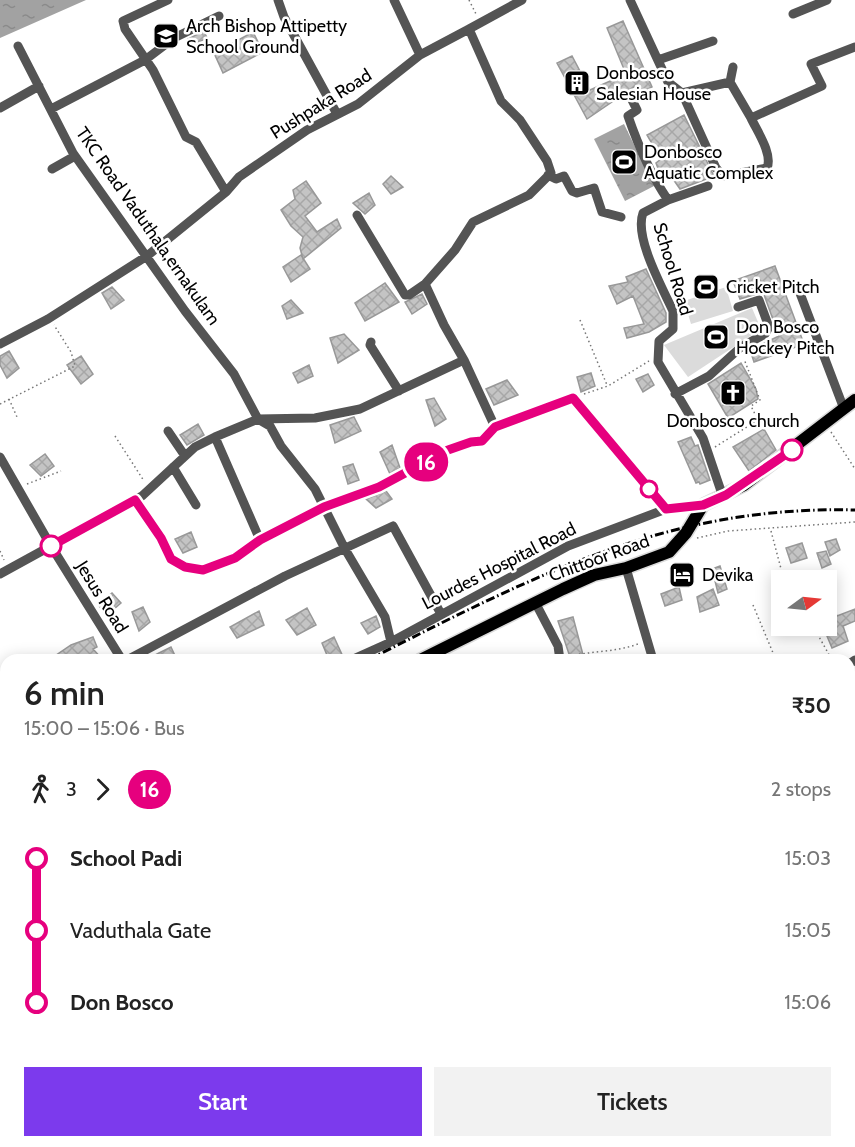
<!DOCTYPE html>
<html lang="en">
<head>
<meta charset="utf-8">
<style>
	body { margin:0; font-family:Cabin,sans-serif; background:#f2f2f2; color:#222; height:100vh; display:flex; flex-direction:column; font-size:22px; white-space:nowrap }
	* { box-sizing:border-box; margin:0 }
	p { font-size:20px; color:#767676 }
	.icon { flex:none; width:33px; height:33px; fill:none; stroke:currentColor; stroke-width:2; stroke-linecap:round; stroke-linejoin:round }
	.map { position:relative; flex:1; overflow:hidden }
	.panel { position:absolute; left:0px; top:654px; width:855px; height:494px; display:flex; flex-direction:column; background:#fff; border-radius:18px 18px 0 0; box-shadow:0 3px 15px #0003 }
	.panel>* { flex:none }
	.badge { padding:0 12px; border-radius:20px; font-size:21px; line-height:39px }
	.needle { width:39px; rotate:75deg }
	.tools { position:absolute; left:771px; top:570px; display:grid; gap:12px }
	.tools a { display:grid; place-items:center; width:66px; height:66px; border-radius:0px; background:#fff; box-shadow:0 3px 15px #0003; font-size:30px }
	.map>.badge { position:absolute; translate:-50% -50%; box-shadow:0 0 0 3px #fff }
	.legs { display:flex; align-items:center; gap:9px; height:66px; padding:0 24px; font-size:20px }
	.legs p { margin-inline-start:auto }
	.head { display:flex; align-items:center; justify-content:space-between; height:102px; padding:0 24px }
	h1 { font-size:33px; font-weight:600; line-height:45px }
	.cta { display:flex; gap:12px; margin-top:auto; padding:12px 24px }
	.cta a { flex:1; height:69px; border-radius:0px; background:#7c3aed; color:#fff; font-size:24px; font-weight:600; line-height:69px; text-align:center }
	.cta a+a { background:#f2f2f2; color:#222 }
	ul { padding:0 24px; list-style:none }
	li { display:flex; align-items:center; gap:21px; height:72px; font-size:22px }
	li i { display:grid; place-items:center; width:9px; height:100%; margin:0 8px; background:currentColor }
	li i::after { content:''; width:15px; height:15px; margin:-8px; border:4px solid; border-radius:50%; background:#fff }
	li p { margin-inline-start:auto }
	li:first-child i { background:linear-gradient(#0000 50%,currentColor 0) }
	li:last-child i { background:linear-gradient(currentColor 50%,#0000 0) }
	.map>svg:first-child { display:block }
</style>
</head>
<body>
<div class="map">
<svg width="855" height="1147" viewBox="0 0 855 1147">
	<defs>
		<pattern id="wetland-marsh" width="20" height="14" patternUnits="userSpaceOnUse" patternTransform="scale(1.5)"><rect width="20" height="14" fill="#dbdbdb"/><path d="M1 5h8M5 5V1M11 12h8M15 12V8" fill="none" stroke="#bababa"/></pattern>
		<pattern id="water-ripples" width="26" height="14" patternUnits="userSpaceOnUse" patternTransform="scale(1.5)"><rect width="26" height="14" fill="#a2a2a2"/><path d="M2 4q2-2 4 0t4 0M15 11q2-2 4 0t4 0" fill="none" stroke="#8a8a8a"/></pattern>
		<pattern id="building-cross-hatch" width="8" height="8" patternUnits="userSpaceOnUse" patternTransform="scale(1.5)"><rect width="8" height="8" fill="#c4c4c4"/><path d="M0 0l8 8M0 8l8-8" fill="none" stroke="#a7a7a7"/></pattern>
	</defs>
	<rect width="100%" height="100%" fill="#fff"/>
	<path fill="#dbdbdb" d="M726 287 733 311 691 324 684 301Z
		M752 308 761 329 688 377 664 345Z"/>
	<path fill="url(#wetland-marsh)" d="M849 1139 852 1147H753L751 1143 744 1147H716L713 1142H849Z"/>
	<path fill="url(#water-ripples)" d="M0 0H86L0 38Z
		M624 124 654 186 625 201 594 139Z"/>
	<path fill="url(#building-cross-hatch)" stroke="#989898" stroke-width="1.5" d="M623 21 652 87 640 93 637 85 587 119 557 63 572 56 590 90 626 74 607 28Z
		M204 31 207 38 191 46 188 39Z
		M253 32 263 52 223 73 214 53Z
		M684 115 714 176 680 189 666 169 659 171 656 163 661 159 647 135Z
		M391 176 403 187 391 194 383 184Z
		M306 181 321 203 305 216 317 232 337 219 341 228 303 259 300 248 303 237 291 226 281 210 295 199 293 190Z
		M369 193 375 205 365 214 353 203Z
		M301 255 310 269 291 282 283 267Z
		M775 266 804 344 754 362 750 350 779 336 763 292 740 299 733 281Z
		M646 269 666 313V322L649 332 627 338 624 328 644 324 633 296 617 304 609 286 628 282 626 277Z
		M385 283 399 302 365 321 355 303Z
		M112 287 124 300 111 309 102 293Z
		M422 294 427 304 412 314 405 302Z
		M291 300 303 313 287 319 282 306Z
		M344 334 359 350 338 363 330 338Z
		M9 351 19 368 7 378 0 365V356Z
		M81 356 93 374 81 384 67 365Z
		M741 363 756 389 758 399 728 418 708 384Z
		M309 365 313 376 298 383 293 373Z
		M591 373 595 386 581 392 577 377Z
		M648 374 654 385 643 392 636 379Z
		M507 380 518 395 494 405 486 389Z
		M434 398 446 419 435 426 426 400Z
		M354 417 361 431 335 443 330 425Z
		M198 424 204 435 187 445 180 435Z
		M764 429 776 450 749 471 733 447Z
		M691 437 695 446 698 445 710 480 700 484 699 482 696 483 678 442Z
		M392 445 400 468 390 474 380 452Z
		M45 454 54 466 41 476 30 465Z
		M353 464 359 480 348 484 343 467Z
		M386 491 392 499 376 508 366 499Z
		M191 532 197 547 183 553 175 539Z
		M836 539 840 550 830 556 825 542Z
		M802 543 807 558 791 563 786 548Z
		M826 551 831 564 822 568 817 553Z
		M720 566 727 589 718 593 712 569Z
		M679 587 682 600 665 606 661 594Z
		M713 589 719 605 700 612 697 597Z
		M827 591 837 616 855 609V621L843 626 848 641 832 648 827 636Z
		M112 593 121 603 106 616 98 604Z
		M143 607 150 622 139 631 132 612Z
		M307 608 316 625 297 635 286 620Z
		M259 611 264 625 237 638 230 627Z
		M376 616 380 627 368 634 361 623Z
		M573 617 582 651 584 660H571L558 621Z
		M93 637 97 647 93 649 103 660H49L71 645Z
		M334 637 344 659V660H329L322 643Z
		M171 647 177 660H146L159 653Z"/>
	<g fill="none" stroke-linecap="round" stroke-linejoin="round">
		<g stroke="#dbdbdb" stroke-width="15">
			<path id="major" d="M420 660 563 589 594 575 626 568 669 552 686 533 703 505 744 485 855 400
				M0 870 6 867"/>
		</g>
		<path stroke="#767676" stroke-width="1.5" stroke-dasharray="1.5 3" stroke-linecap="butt" d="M469 0 476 14
			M335 91 350 90 359 85 361 78
			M580 320 607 385
			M584 394 608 386 649 361
			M9 399 17 417
			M0 404 75 366 71 352 54 325
			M831 432 855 469
			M115 436 144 481
			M715 447 758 420 751 406 760 400 744 359
			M27 484 61 471
			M771 531 784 580
			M697 538 728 531 855 522
			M0 551 4 560
			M753 605 776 660
			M813 626 832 660
			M570 656C593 651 616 652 638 644
			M578 1142 582 1147"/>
		<path stroke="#545454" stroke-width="9" d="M168 0 123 21 125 29 153 70 186 137 196 142 226 192
			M278 0 284 17 337 114
			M394 0 420 55
			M630 0 668 82 682 93 716 168 723 176 767 168C773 154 757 131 751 118L822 86 811 64 855 47
			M793 14 827 0
			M18 46 73 153 185 311 234 374 258 419 270 426 281 446 315 489 345 549 385 617 391 642
			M658 60 713 41
			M730 82 733 67
			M682 93 730 82 751 118
			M630 96 637 110 628 116C638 145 650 174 668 200L643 213C634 237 662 287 673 311V329L659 341 658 362 703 438 723 497
			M0 108 39 86
			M51 109 145 60 174 38 219 16
			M52 169 75 156
			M548 175 556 179 564 176 572 191 577 193 594 188 602 212 621 217
			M668 200 708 186
			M357 215 405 295H409L425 284
			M798 288 844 409
			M371 342 370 345 399 391
			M0 344 48 319 147 256 226 192 239 177 307 130 358 104 420 55 469 29
			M464 360 444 325 425 284 455 250 473 222 529 195 551 173 547 161 520 120 501 101 469 29 522 0
			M675 394 709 376 741 347 765 334 769 327 759 300 738 307
			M168 431 185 456
			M215 437 260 540
			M0 457 51 546 122 660
			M173 467 196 505
			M135 500 161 538 171 559 185 567 203 570 235 557 260 540 324 507 379 487 448 450 482 441 495 427
			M626 568 653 660
			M0 574 142 496 195 447 215 437 258 419 315 418 360 409 464 360 495 427 573 398 666 509
			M535 602 558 646 560 660
			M127 660 285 576 393 526 441 614
			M351 660 391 642 568 546 666 509 703 505
			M849 664 855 660
			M0 830 6 827
			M849 856 855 854
			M0 991 6 989
			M0 1036 6 1032
			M849 1071 855 1068
			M849 1078 855 1091
			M0 1133 6 1130
			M133 1142 136 1147
			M410 1142 413 1147
			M649 1142 652 1147
			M699 1142 703 1147"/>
		<use href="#major" stroke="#000" stroke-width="12"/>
		<path stroke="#000" stroke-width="3" stroke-dasharray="9 3 1.5 3" stroke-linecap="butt" d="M368 660C530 578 667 505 855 510
			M0 848 6 845"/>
	</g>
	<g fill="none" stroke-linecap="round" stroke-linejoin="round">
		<g stroke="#fff" stroke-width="14">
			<path id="line-1" d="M51 546 135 500 161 538 171 559 185 567 203 570 235 558 260 540 324 507 379 487 448 450 471 442 482 441 495 427 573 398 666 509 703 505 726 495 792 450"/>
		</g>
		<use href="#line-1" stroke="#e6007e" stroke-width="9"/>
	</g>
	<defs>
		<g id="school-square" transform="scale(1.35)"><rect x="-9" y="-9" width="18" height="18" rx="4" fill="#000" stroke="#fff"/><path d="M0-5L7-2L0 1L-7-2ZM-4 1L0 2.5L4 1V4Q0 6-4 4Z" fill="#fff"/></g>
		<g id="building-square" transform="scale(1.35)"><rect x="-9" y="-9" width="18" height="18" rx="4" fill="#000" stroke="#fff"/><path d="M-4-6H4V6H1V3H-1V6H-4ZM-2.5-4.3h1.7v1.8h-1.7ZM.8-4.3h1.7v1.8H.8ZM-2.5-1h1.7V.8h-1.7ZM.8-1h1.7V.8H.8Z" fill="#fff"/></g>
		<g id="stadium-square" transform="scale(1.35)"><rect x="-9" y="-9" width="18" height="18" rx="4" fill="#000" stroke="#fff"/><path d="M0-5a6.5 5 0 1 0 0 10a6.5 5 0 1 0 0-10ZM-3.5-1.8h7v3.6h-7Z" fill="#fff"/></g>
		<g id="church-square" transform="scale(1.35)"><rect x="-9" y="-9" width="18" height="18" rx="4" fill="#000" stroke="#fff"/><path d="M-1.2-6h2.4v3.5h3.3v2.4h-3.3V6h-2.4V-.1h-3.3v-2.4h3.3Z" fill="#fff"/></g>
		<g id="hotel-square" transform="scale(1.35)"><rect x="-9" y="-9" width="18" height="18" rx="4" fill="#000" stroke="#fff"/><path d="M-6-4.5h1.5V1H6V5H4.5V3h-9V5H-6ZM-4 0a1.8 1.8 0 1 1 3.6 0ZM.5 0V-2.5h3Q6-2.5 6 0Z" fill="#fff"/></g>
	</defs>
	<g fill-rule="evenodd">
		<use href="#school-square" x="166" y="36"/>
		<use href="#building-square" x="577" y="83"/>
		<use href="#stadium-square" x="624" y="162"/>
		<use href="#stadium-square" x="706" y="287"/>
		<use href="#stadium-square" x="716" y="337"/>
		<use href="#church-square" x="733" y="393"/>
		<use href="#hotel-square" x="682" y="575"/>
	</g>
	<g fill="#fff" stroke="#e6007e" stroke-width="3">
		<circle cx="792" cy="450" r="10"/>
		<circle cx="649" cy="489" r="8"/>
		<circle cx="51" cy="546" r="10"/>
	</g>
	<g text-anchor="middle" stroke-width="5" stroke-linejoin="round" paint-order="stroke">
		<g font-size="18" fill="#000" stroke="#fff" text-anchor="start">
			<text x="186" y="32">Arch Bishop Attipetty<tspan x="186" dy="21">School Ground</tspan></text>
			<text x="596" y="79">Donbosco<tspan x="596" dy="21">Salesian House</tspan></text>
			<text x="644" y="158">Donbosco<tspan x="644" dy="21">Aquatic Complex</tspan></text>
			<text x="726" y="293">Cricket Pitch</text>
			<text x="736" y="333">Don Bosco<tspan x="736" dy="21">Hockey Pitch</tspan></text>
			<text x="733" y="427" text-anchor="middle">Donbosco church</text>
			<text x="702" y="581">Devika</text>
		</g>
		<g font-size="18" fill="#000" stroke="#fff">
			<text transform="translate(321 104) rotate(-32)" y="6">Pushpaka Road</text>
			<text transform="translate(148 226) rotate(55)" y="6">TKC Road Vaduthala,ernakulam</text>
			<text transform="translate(673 269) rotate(73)" y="6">School Road</text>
			<text transform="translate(599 558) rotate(-20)" y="6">Chittoor Road</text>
			<text transform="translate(499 566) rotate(-27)" y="6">Lourdes Hospital Road</text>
			<text transform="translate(102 597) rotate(58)" y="6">Jesus Road</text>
		</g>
	</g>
</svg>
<div class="tools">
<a><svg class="needle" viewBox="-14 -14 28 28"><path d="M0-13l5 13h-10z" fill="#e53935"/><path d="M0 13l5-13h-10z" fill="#767676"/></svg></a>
</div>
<b class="badge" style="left:426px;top:462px;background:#e6007e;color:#fff">16</b>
<section class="panel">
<div class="head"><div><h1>6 min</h1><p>15:00 – 15:06 · Bus</p></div><b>₹50</b></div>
<div class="legs"><svg class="icon" aria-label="walk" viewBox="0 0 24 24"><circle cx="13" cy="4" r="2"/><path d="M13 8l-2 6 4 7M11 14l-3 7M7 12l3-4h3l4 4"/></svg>3<svg class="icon" aria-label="forward" viewBox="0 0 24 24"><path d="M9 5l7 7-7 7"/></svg><b class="badge" style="background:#e6007e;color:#fff">16</b><p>2 stops</p></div>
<ul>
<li><i style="color:#e6007e"></i><b>School Padi</b><p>15:03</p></li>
<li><i style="color:#e6007e"></i><span>Vaduthala Gate</span><p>15:05</p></li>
<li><i style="color:#e6007e"></i><b>Don Bosco</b><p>15:06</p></li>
</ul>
<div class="cta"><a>Start</a><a>Tickets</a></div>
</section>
</div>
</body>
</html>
